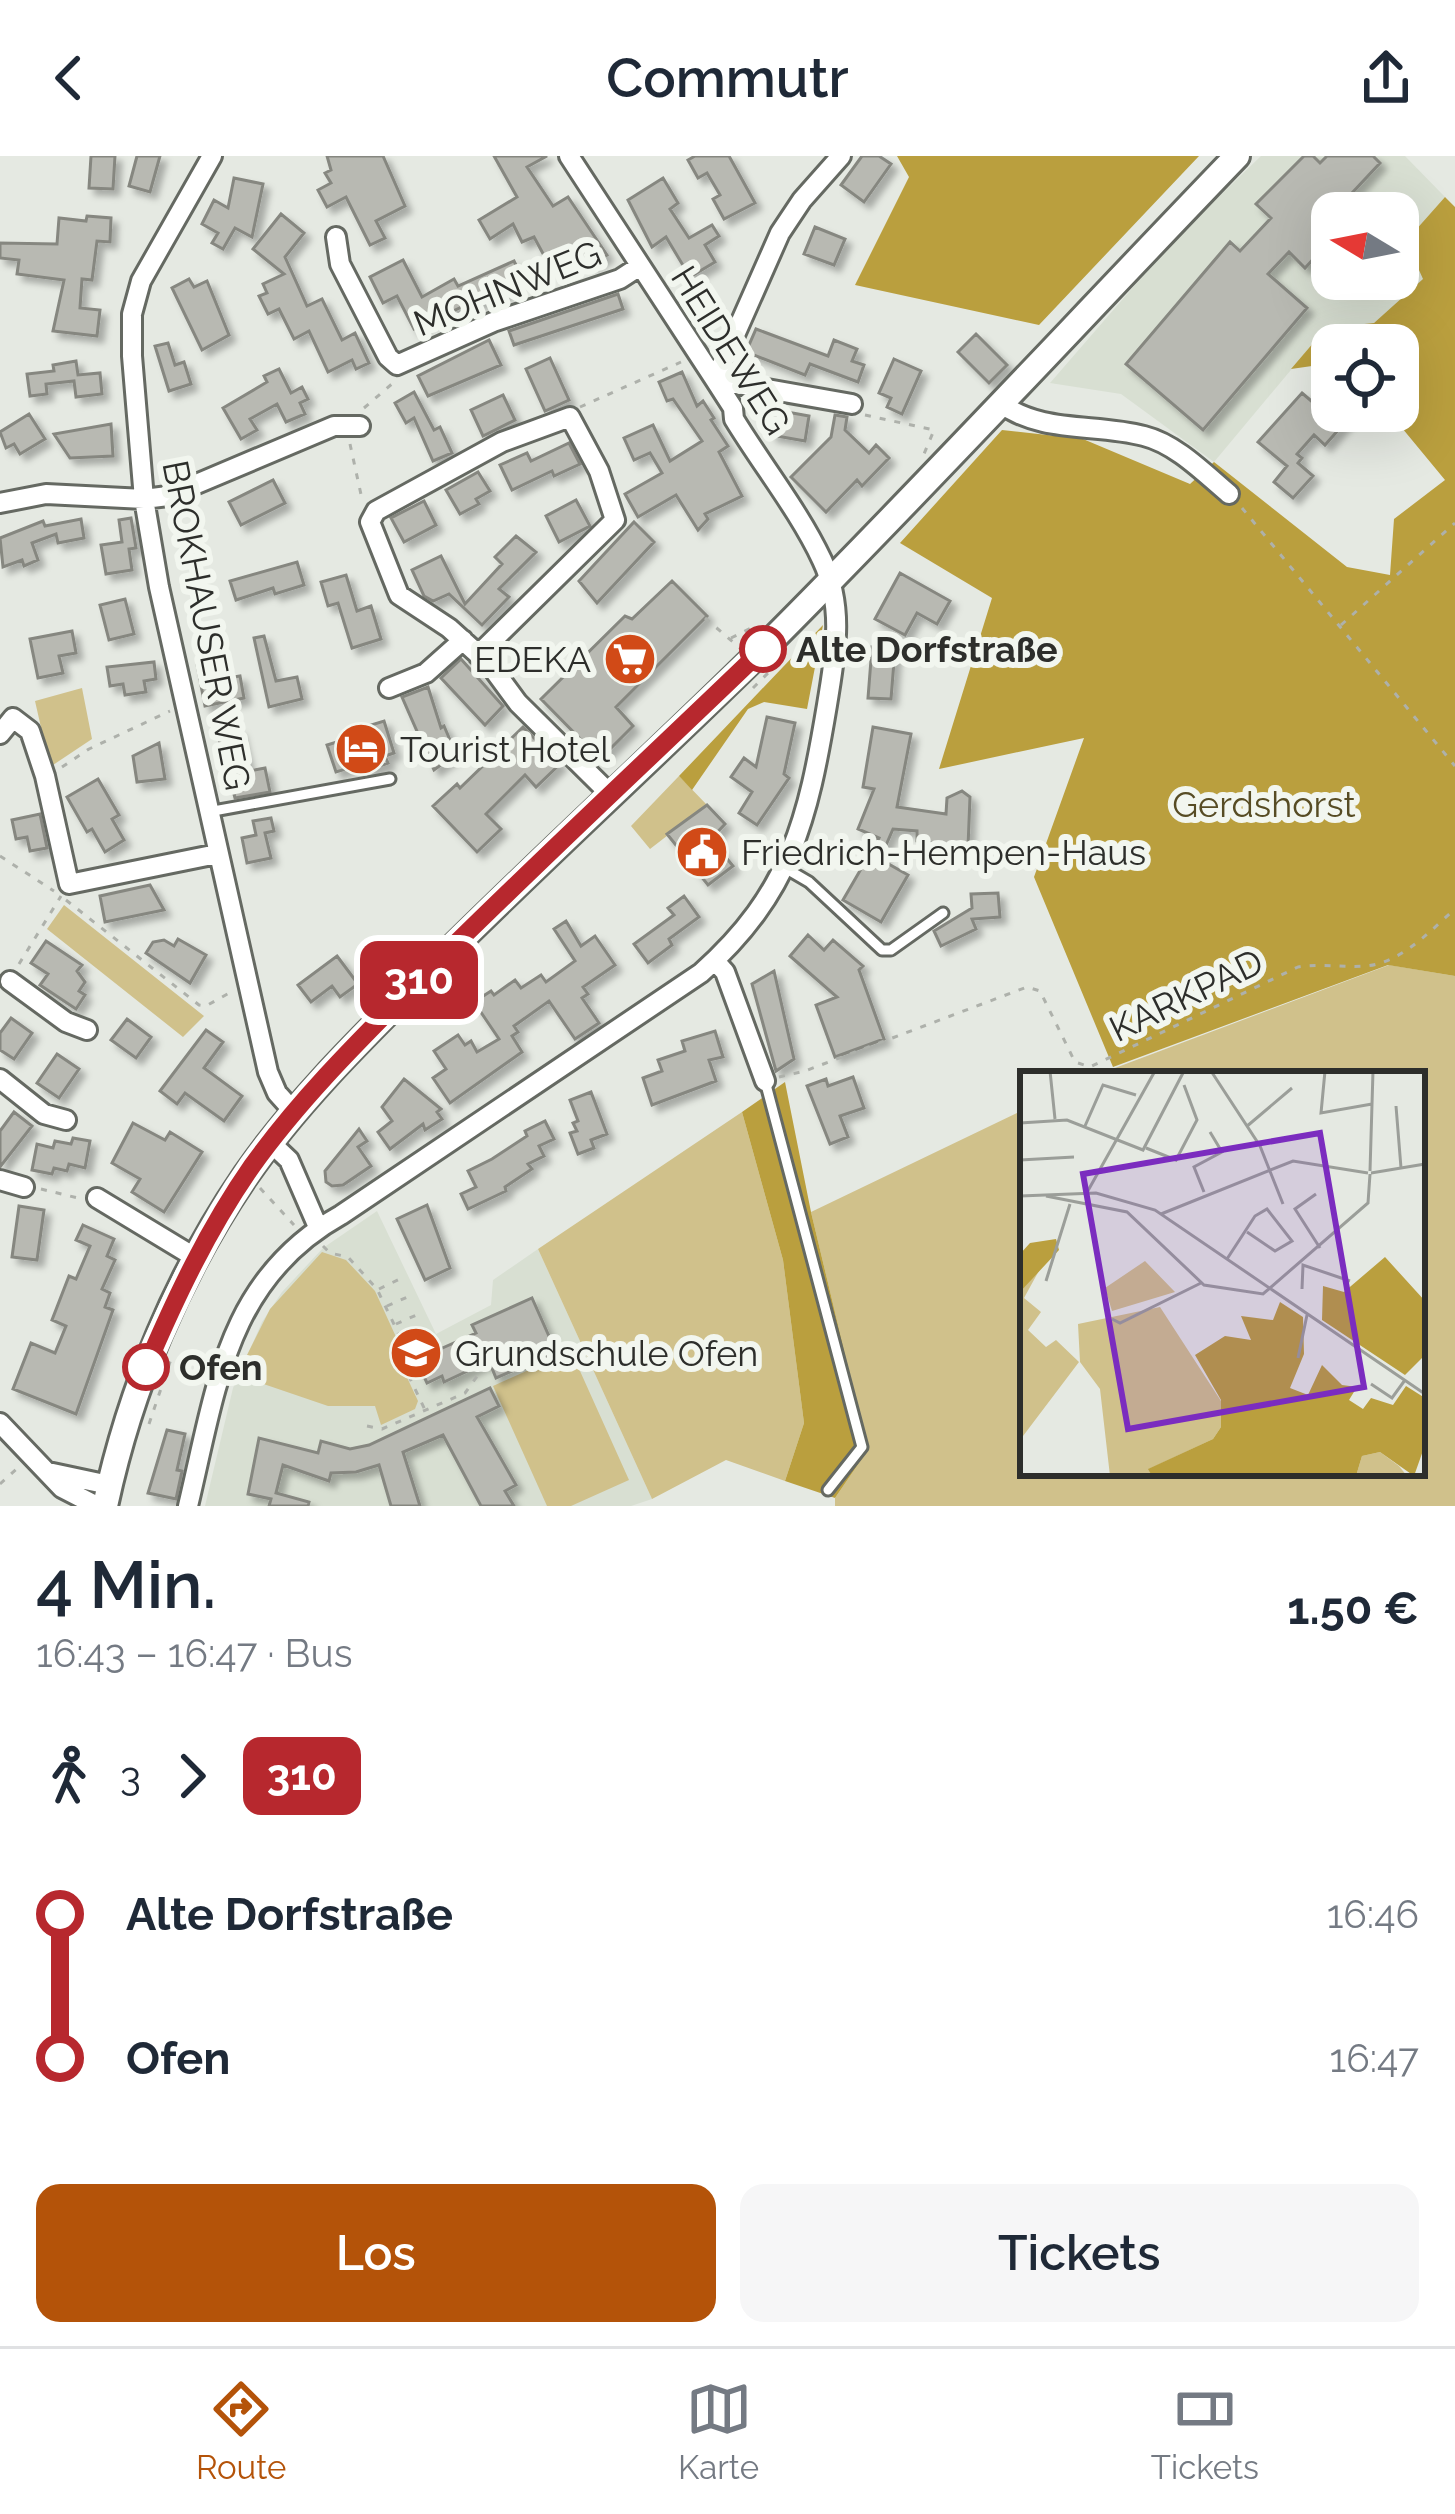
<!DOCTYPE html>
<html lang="de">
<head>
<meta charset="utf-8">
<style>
	body { margin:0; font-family:Raleway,sans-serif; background:#f6f6f7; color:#1f2937; height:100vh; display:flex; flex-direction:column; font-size:45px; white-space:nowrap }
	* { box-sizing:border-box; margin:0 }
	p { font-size:39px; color:#747a83 }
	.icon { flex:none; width:66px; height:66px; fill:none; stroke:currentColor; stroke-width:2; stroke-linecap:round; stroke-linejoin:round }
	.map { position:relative; height:1350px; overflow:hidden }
	.panel { display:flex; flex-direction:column; background:#fff; flex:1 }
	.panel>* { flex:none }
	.badge { padding:0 24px; border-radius:18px; font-size:42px; line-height:78px }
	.needle { width:78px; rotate:280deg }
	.tools { position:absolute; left:1311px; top:36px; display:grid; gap:24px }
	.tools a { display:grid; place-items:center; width:108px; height:108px; border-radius:24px; background:#fff; box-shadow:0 12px 48px #0002; font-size:60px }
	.map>.badge { position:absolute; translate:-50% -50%; box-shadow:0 0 0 6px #fff }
	.legs { display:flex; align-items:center; gap:18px; height:132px; padding:0 36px; font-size:39px }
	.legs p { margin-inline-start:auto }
	.overview { display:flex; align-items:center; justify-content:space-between; height:204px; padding:0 36px }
	h1 { font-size:66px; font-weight:600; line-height:90px }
	.primary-button { display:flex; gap:24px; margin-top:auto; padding:24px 36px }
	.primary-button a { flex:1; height:138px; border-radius:24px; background:#b45309; color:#fff; font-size:48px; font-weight:600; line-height:138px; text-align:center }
	.primary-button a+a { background:#f6f6f7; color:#1f2937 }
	ul { padding:0 36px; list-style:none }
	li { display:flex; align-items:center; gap:42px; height:144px; font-size:45px }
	li i { display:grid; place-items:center; width:18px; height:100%; margin:0 15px; background:currentColor }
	li i::after { content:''; width:30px; height:30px; margin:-15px; border:9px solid; border-radius:50%; background:#fff }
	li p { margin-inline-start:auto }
	li:first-child i { background:linear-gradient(#0000 50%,currentColor 0) }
	li:last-child i { background:linear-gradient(currentColor 50%,#0000 0) }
	header { display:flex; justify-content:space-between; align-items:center; height:156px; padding:0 36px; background:#fff; font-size:54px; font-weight:600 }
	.tabs { display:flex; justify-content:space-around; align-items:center; height:168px; border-top:3px solid #e0e1e3; background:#fff; font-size:33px; color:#747a83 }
	.tabs a { display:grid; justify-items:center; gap:6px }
	.tabs .active { color:#b45309 }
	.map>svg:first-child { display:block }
</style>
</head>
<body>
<header><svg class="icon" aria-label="back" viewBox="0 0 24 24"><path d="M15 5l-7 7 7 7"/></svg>Commutr<svg class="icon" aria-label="share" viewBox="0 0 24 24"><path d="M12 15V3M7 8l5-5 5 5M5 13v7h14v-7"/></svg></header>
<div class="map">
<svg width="1455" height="1350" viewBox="0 0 1455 1350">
	<defs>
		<filter id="shadow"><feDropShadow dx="6" dy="6" stdDeviation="3" flood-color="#0004"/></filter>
	</defs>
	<rect width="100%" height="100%" fill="#e5e9e2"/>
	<path fill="#d8dfd2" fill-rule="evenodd" d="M1261 0H1405L1445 41 1406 85 1424 123 1374 167 1326 172 1214 306 1121 238 1050 227 1174 84ZM1332 57H1398V123H1332Z
		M377 1055 436 1178 491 1149 493 1124 538 1093 652 1343 631 1350H205L233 1232 262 1166 282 1136 323 1092Z"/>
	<path fill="#d0c18b" d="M82 532 92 583 50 611 35 545Z
		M679 620 707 649 650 693 631 670Z
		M64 749 204 860 183 881 47 773Z
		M1389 809 1455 820V1350H835V1342L868 1294 811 1056 1023 954V1317H1422V918H1099Z
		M742 956 783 1104 804 1267 785 1325 726 1304 652 1343 538 1093Z
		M322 1096 346 1104 375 1135 402 1194 404 1215 418 1245 415 1253 381 1269 375 1250H328L237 1219 270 1153Z
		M571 1195 629 1324 571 1350H547L493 1230Z"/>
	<path fill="#ba9f3e" d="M897 0H1199L1039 169 855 129 909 21Z
		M1445 41 1455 51V820L1388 809 1113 911 1034 721 1084 582 939 613 992 442 900 387 1002 274 1083 283 1190 328 1214 306 1347 411 1390 419 1394 363 1445 324 1388 255H1398V189H1332V211L1326 208 1291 213 1326 172 1374 167 1423 123 1406 85Z
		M823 469 807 553 764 546 748 553 692 634 679 620Z
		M785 926 811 1056 868 1294 835 1342 785 1325 804 1267 783 1104 742 956Z"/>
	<path fill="#b8b9b2" stroke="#868780" stroke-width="3" filter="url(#shadow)" d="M91 0H115L113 33 89 32Z
		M137 0H160L150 36 129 30Z
		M327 0H383L405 50 376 65 385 82 370 89 346 41 327 51 318 34 331 27 325 17 331 14Z
		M494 0H547L527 11 553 50 568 41 607 99 592 109 583 95 573 102 567 94 547 105 534 81 522 86 513 68 490 83 479 64 517 41Z
		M695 0H729L755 47 724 63 713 43 720 39 707 17 698 22 688 4Z
		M862 0H879L891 8 864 46 841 29Z
		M1304 0H1313L1320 7 1327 0H1373L1380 7 1353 36 1367 49 1359 57H1332V112L1318 98 1305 112 1289 96 1268 118 1307 152 1203 274 1126 208 1230 86 1240 95 1271 62 1256 48Z
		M234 22 263 28 252 81 235 72 223 93 212 87 218 77 202 68 214 44 228 52Z
		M663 22 678 47 670 53 689 82 712 69 719 80 705 89 715 106 690 121 666 81 652 91 628 44Z
		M281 58 304 77 285 101 307 150 322 143 342 184 355 177 369 207 356 213 352 204 328 216 309 175 294 183 279 153 268 158 259 140 267 137 263 128 284 118 253 93Z
		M87 60 111 62 110 86 97 85 92 124 82 123 80 152 100 154 97 180 53 175 64 124 17 118 19 104 0 102V87L57 88 59 62 86 65Z
		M815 71 845 83 834 109 804 98Z
		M403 104 422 141 454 123 458 130 514 105 522 121 505 129 508 136 481 148 479 143 414 173 397 140 383 147 370 121Z
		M189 123 194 131 207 125 229 179 202 194 172 132Z
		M618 138 623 153 514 189 509 175Z
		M756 173 828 200 834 184 857 193 852 205 864 209 858 226 810 208 805 219 746 196Z
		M976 178 1007 209 989 227 958 196Z
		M489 184 501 209 428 240 418 220Z
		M168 187 175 209 184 206 191 228 169 235 155 190Z
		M550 202 569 244 545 255 526 213Z
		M894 203 921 215 902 258 887 251 891 242 879 237Z
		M76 205 78 219 100 217 102 238 76 241 74 225 46 228 47 238 30 240 27 218 54 215 53 209Z
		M279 213 291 237 302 231 308 243 300 247 305 258 286 266 277 248 250 263 257 274 241 283 223 252 267 226 264 220Z
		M682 216 697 250 703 245 714 262 711 264 728 290 719 296 742 340 705 358 708 363 698 374 676 339 638 361 625 338 662 317 650 297 634 304 624 282 653 269 670 305 702 285 673 243 667 245 659 226Z
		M414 236 434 274 440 271 452 297 433 305 414 262 406 267 395 247Z
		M1302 237 1323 255H1355L1325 289 1314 279 1297 298 1302 302 1298 307 1313 320 1293 342 1274 326 1287 310 1258 286Z
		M503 239 515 264 483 280 471 254Z
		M776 254 809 260 805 285 771 279Z
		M29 258 45 283 20 298 14 288 6 292 0 276Z
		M835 259 847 261 845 274 869 297 876 289 889 302 862 330 857 324 826 356 791 321 831 281Z
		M111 268 113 300 70 302 54 278Z
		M569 287 580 308 554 320 552 315 512 334 500 309 527 297 531 305Z
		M478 316 490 335 476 343 479 348 460 358 446 334Z
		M273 324 285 347 241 369 229 346Z
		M576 344 590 370 559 386 546 360Z
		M424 345 436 369 404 386 391 362Z
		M131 362 136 392 129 393 132 414 106 418 101 389 122 386 119 364Z
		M81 363 84 382 58 387 56 378 32 387 38 404 24 410 22 404 3 411 0 382 43 365 45 370Z
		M634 366 654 386 597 447 579 425Z
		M516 380 536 396 499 433 509 441 482 469 449 438 433 445 424 440 412 414 441 400 465 448 502 408 495 401Z
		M297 406 304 429 275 438 273 432 236 444 230 425Z
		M900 417 950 445 937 468 917 457 905 479 875 463Z
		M346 419 357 455 371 450 381 483 352 492 338 447 328 450 321 426Z
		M672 425 707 460 616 551 633 570 600 603 541 543 625 460 632 463Z
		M125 443 134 478 109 484 100 449Z
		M72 475 76 497 59 500 63 517 38 522 30 483Z
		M264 480 276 525 297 521 302 543 269 551 254 482Z
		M872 491 895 493 891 543 868 542Z
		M461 503 503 550 485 569 441 522Z
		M217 505 221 523 240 520 244 542 205 550 197 509Z
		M154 506 156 523 144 525 146 536 125 539 123 528 110 530 107 511Z
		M428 531 441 572 444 570 456 598 434 614 402 541Z
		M767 561 795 567 784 618 789 622 757 669 739 657 752 636 731 621 744 602 756 611Z
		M384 565 394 597 385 600 388 607 368 614 366 607 336 616 327 589 360 579 358 573Z
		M523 571 560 608 536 631 525 619 486 658 501 673 477 696 433 650 457 628 460 632Z
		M873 571 911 578 897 651 946 658 947 642 962 635 970 641 968 691 917 685V675L893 673 880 703 908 719 881 766 843 744 879 682 858 673 874 633 863 631Z
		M239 574 249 615 265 612 270 636 235 642 218 579Z
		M159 587 165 623 137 626 133 600Z
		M98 623 119 659 112 663 124 684 105 696 92 673 87 676 67 641Z
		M707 649 725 668 711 683 733 710 708 729 667 678Z
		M40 658 47 692 30 695 27 681 16 683 12 664Z
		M271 662 274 675 265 677 271 702 247 707 242 682 256 679 253 665Z
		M150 729 164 754 105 766 100 740Z
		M998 737 1000 761 972 763 976 773 941 790 934 775 972 752 971 738Z
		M684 740 699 761 669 783 672 789 648 807 634 788 674 759 668 752Z
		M566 765 581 790 595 780 615 809 583 831 588 838 582 842 599 867 575 883 549 845 514 870 518 876 512 880 522 896 450 947 433 922 446 913 434 895 458 879 465 889 471 885 477 896 499 883 474 846 491 835 494 839 515 824 521 832 541 819 546 826 575 805 554 773Z
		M808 779 824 794 833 784 863 810 859 814 884 883 835 901 816 849 837 841 790 800Z
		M178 783 206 799 190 827 146 797 153 786 164 784 174 790Z
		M46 785 82 809 77 815 85 826 79 835 85 839 76 853 40 829 48 818 31 807Z
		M337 800 358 828 340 841 332 830 311 846 298 829Z
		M774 815 794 903 776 915 752 828Z
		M11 862 32 877 14 903 0 894V877Z
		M127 863 151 881 136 902 111 884Z
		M206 874 223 886 204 912 242 940 224 965 185 937 177 948 160 935Z
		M715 875 723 901 709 904 716 925 652 949 643 922 662 915 658 904 685 895 682 885Z
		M57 898 79 913 59 942 37 927Z
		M853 921 864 952 840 960 848 981 830 988 807 930 826 923 828 930Z
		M404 923 441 953 437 956 442 963 425 974 423 968 390 993 378 976 392 965 382 951Z
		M591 936 607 978 591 984 594 992 578 998 570 977 577 975 573 967 578 965 570 944Z
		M14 956 32 970 0 1011V975Z
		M545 965 554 983 539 990 544 1000 528 1008 532 1013 505 1031 506 1035 468 1053 461 1038 476 1031 468 1015 492 1003 527 980 525 975Z
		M133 967 165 984 170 976 202 996 164 1056 132 1036 140 1023 112 1007Z
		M359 973 367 985 358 991 371 1010 343 1029 332 1030 326 1026 325 1015Z
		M73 982 90 985 85 1012 69 1008 67 1015 54 1012 52 1018 32 1014 37 988 53 992 55 985 71 988Z
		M427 1049 450 1112 425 1124 397 1063Z
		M19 1050 44 1054 37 1104 12 1101Z
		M83 1069 114 1083 107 1100 115 1104 102 1133 110 1137 105 1151 113 1154 76 1258 13 1233 31 1187 55 1197 66 1170 52 1164 69 1120 76 1123 90 1090 76 1084Z
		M532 1142 556 1196 496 1222 489 1205 444 1226 442 1220 427 1227 414 1199 435 1190 438 1194 476 1177 472 1169Z
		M490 1232 499 1250 477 1261 516 1329 505 1335 514 1350H481L443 1279 403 1296 420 1350H391L379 1309 356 1316 331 1317 329 1325 283 1309 276 1337 309 1346 308 1350H269L271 1343 248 1338 259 1282 318 1297 321 1285 350 1293 369 1289Z
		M167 1274 185 1278 177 1314 182 1315 176 1343 148 1337Z"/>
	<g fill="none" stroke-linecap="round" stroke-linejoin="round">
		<g stroke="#656962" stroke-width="15">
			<path id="service" d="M208 656 390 623
				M785 712 809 726 882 794H891L943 757
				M765 925 862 1291 828 1334"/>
		</g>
		<g stroke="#656962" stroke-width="24">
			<path id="minor" d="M212 0 141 125 132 158V200L144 343 159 431 268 916 277 937 294 956
				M841 0 802 44 780 77 715 224 852 248
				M336 81 340 108 388 201 397 209 493 166 620 123 640 110
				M1000 247C1042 278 1096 267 1144 280 1176 288 1204 317 1229 338
				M0 347 46 338 144 343 168 340 334 270H360
				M478 499 615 364 599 315 570 261 502 286 376 355 370 366 399 439 449 472 490 509 518 547 611 639
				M389 532 426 517 463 484
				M0 578 13 562 30 575 45 620 69 728 217 698
				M715 805 725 816 765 925
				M10 825 66 866 87 874
				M0 923 44 958 66 964
				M270 986 289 1004 318 1071
				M0 1024 24 1031
				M97 1042 196 1102
				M0 1267 62 1332 97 1350
				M48 1316 109 1329
				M188 1350C216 1234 226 1123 341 1059L701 817C791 737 808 663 827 549 835 499 845 452 822 404 799 355 762 309 734 263L733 252 715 224 569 0"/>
		</g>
		<g stroke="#656962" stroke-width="30">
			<path id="tertiary" d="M105 1350C130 1233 178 1118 246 1019 298 944 363 881 427 817 538 706 655 600 766 490 926 330 1080 163 1237 0"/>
		</g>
		<path stroke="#aeb1ab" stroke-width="3" stroke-dasharray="6 9" stroke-linecap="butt" d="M580 251 681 206
			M364 252 393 227
			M865 259 934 274 924 298
			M350 288 362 343
			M1242 352 1455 610
			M705 462 740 492
			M1341 469 1455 367
			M731 482 755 470
			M753 532 776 509
			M62 611 89 593 170 555
			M0 700 54 735
			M66 744 199 849 206 850 231 836
			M19 808 61 740
			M779 921 805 915 1027 831 1040 835 1075 906 1090 911 1298 811C1322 807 1343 812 1366 810 1401 807 1430 775 1455 753
			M260 1032 294 1069
			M41 1033 78 1042
			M323 1090 330 1097 348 1101 377 1133 405 1191 407 1216 425 1254
			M379 1133 406 1120
			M387 1150 412 1139
			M396 1168 421 1157
			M405 1186 430 1174
			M149 1268 171 1203
			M367 1270 382 1273 465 1237 478 1219
			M0 1328 21 1309"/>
		<use href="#service" stroke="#fff" stroke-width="9"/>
		<use href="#minor" stroke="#fff" stroke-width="18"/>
		<use href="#tertiary" stroke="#fff" stroke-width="24"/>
	</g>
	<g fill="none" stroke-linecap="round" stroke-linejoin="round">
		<g stroke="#fff" stroke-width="27">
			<path id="line-1" d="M146 1211C176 1141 208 1073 252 1010 305 936 371 873 435 808 543 701 654 598 763 493"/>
		</g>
		<use href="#line-1" stroke="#b7282e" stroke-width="18"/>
	</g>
	<defs>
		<g id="supermarket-disc" transform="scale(2.7)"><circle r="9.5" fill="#d14a17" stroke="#f2f6ef"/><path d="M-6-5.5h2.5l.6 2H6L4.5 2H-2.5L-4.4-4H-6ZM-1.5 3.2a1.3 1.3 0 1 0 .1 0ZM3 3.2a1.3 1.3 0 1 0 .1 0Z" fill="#fff"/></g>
		<g id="hotel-disc" transform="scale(2.7)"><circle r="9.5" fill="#d14a17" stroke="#f2f6ef"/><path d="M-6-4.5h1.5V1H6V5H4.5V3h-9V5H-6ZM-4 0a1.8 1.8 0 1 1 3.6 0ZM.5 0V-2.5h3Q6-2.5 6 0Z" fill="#fff"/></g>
		<g id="civic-disc" transform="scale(2.7)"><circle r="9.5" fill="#d14a17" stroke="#f2f6ef"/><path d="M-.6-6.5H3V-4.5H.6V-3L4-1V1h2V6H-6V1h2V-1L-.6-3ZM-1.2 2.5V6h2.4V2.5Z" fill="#fff"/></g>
		<g id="school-disc" transform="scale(2.7)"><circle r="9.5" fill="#d14a17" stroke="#f2f6ef"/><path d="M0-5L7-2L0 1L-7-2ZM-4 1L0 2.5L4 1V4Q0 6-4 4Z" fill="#fff"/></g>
	</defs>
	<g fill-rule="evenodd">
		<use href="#supermarket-disc" x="630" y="503"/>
		<use href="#hotel-disc" x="361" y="593"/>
		<use href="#civic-disc" x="702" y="696"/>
		<use href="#school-disc" x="416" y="1197"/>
	</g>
	<g fill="#fff" stroke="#b7282e" stroke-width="6">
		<circle cx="763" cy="493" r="21"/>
		<circle cx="146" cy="1211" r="21"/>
	</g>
	<g text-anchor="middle" stroke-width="12" stroke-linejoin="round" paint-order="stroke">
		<g font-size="36" fill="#2d2e2b" stroke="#f2f6ef">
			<text transform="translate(507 132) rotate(-22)" y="13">MOHNWEG</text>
			<text transform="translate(731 194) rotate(58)" y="13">HEIDEWEG</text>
			<text transform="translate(207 469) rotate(79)" y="13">BROKHAUSER WEG</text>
			<text transform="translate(1186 839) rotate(-26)" y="13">KARKPAD</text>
		</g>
		<g font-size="36" font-weight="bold" fill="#2d2e2b" stroke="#f2f6ef" text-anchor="start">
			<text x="796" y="506">Alte Dorfstraße</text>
			<text x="179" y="1224">Ofen</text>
		</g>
		<g font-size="36" fill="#2d2e2b" stroke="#f2f6ef" text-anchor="start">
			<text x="591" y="516" text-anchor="end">EDEKA</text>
			<text x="400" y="606">Tourist Hotel</text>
			<text x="741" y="709">Friedrich-Hempen-Haus</text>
			<text x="455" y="1210">Grundschule Ofen</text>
		</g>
		<g font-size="36" fill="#574c24" stroke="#f2f6ef">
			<text x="1264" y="661">Gerdshorst</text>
		</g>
	</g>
	<g transform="translate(1020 915)">
		<rect width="405" height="405" fill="#e5e9e2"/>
		<path d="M125 190 155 221 92 240 85 217ZM21 196 4 227 21 241 8 259 26 276 36 269 59 291 0 369V221ZM140 236 201 330V356L193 368 129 398 132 405H90L80 318 60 291 58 253ZM360 381 379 395 387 405H336L342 385Z" fill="#d0c18b"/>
		<path d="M36 168 39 179 0 221V183L10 172ZM365 186 405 230V284L385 304 302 249 303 215 324 221ZM260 231 283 246 284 283 270 317 288 324 302 294 322 314 337 316 329 329 343 338 351 327 373 334 386 315 405 327V374L394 405 360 381 342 385 336 405H132L128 398 193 368 201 356V329L175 284 205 265 231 269 221 245 253 249Z" fill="#ba9f3e"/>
		<path fill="none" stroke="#9b9e99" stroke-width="3" d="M30 0 35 48M191 0 240 75 263 133M305 0 301 42 352 33M376 35 381 97M0 52 47 49 123 79 164 0M65 55 83 14 116 24M226 56 272 17M126 77 156 89 177 49 164 14M0 89 54 86M350 100 353 0M351 102 405 93M184 121 174 96 202 81 190 61M296 123 275 138 300 177M0 125 76 122 135 139 405 323M26 125 107 141 184 214 243 223 348 132 350 103M65 125 135 0M141 143 273 90 348 102M207 188 235 145 247 138 272 170 255 180 227 161M26 210 50 133M282 218 283 194 330 210M92 248 100 252 181 212M278 287 287 244M351 313 372 327 385 309"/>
		<path fill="#7b2cbf" fill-opacity="0.15" stroke="#7b2cbf" stroke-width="6" d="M300 62 344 316 108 358 63 103Z"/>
		<rect width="405" height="405" fill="none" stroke="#2d2e2b" stroke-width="6"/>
	</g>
</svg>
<div class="tools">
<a><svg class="needle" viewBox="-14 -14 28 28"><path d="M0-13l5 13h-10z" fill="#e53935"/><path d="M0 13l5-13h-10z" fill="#747a83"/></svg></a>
<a><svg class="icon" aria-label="locate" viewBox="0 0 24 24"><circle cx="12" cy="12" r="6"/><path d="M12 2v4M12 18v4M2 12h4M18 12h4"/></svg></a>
</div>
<b class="badge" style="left:419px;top:824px;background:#b7282e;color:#fff">310</b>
</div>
<section class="panel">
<div class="overview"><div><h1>4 Min.</h1><p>16:43 – 16:47 · Bus</p></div><b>1.50 €</b></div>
<div class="legs"><svg class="icon" aria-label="walk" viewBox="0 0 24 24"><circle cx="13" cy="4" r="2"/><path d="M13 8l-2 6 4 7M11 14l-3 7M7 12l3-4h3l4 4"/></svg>3<svg class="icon" aria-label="forward" viewBox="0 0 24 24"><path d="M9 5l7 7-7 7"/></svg><b class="badge" style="background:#b7282e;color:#fff">310</b></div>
<ul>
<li><i style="color:#b7282e"></i><b>Alte Dorfstraße</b><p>16:46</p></li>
<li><i style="color:#b7282e"></i><b>Ofen</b><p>16:47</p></li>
</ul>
<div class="primary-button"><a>Los</a><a>Tickets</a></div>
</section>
<nav class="tabs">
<a class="active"><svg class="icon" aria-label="directions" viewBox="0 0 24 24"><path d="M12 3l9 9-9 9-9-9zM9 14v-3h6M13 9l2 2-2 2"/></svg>Route</a>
<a><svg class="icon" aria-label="map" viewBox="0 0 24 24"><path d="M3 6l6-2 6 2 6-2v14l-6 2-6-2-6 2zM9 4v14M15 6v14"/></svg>Karte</a>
<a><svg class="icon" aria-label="tickets" viewBox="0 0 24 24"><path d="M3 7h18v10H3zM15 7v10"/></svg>Tickets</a>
</nav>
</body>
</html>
